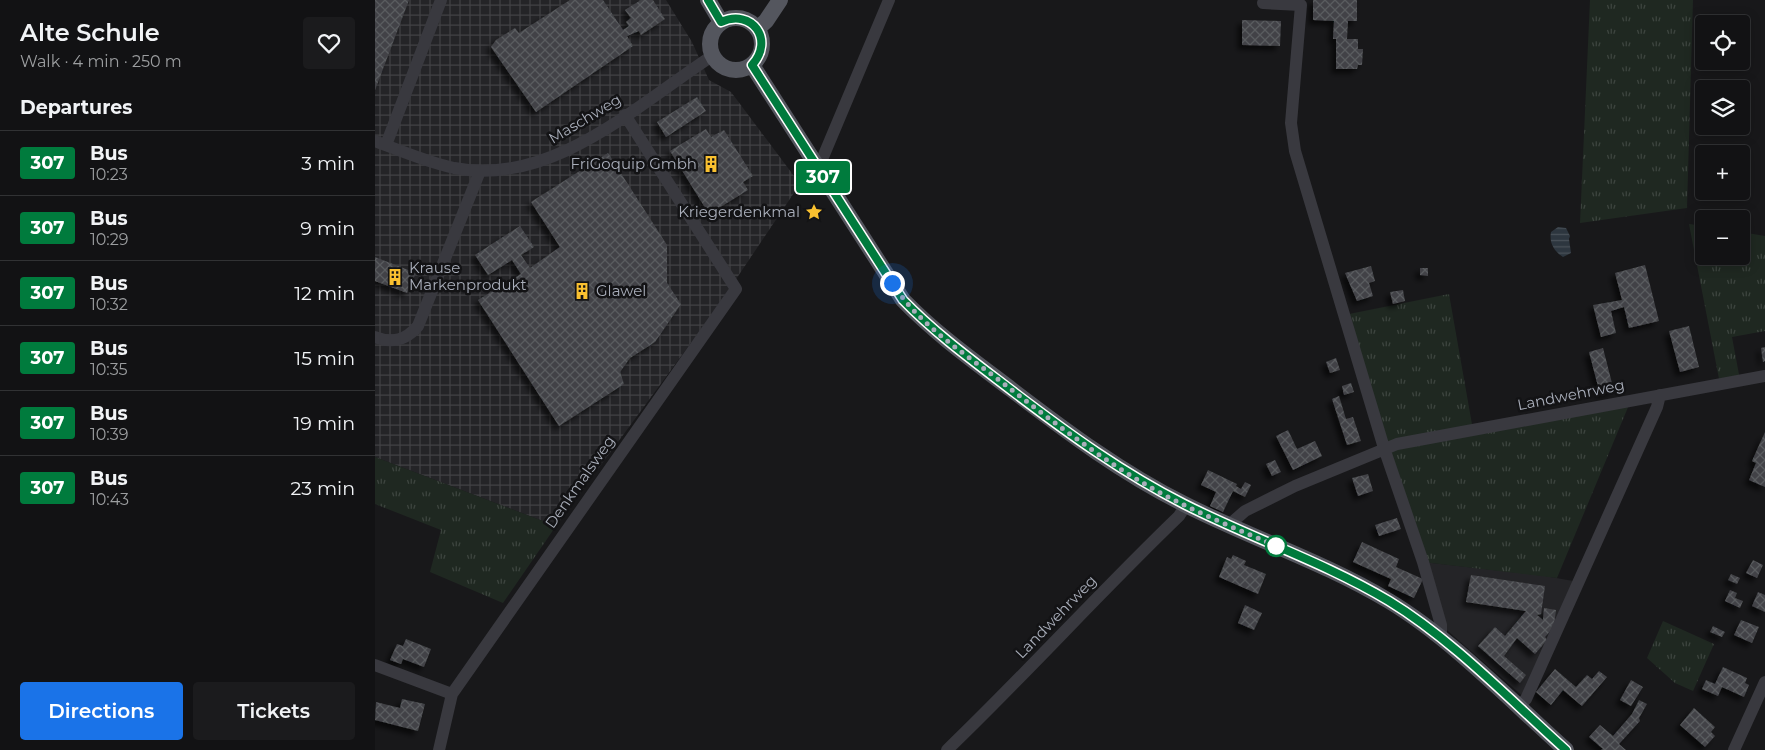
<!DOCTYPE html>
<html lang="en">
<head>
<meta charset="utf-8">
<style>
	body { margin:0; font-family:Montserrat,sans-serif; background:#1b1b1d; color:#f1f3f6; height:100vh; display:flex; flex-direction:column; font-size:19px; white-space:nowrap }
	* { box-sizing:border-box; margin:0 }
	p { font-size:16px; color:#9c9ea0 }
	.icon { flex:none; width:28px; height:28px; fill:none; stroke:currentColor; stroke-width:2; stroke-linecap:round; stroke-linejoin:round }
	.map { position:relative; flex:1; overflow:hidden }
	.sheet { display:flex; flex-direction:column; background:#121214; width:375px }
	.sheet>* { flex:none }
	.badge { padding:0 10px; border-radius:4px; font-size:18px; line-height:32px }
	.controls { position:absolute; left:1320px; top:15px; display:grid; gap:10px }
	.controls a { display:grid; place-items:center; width:55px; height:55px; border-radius:5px; background:#121214; box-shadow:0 2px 12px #0003,0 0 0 1px #313234; font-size:25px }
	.you { position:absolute; width:25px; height:25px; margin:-12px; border:4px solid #fff; border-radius:50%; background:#1a73e8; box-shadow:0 0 0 8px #1a73e833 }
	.map>.badge { position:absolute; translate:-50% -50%; box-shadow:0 0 0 2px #fff }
	h2 { padding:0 20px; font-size:19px; line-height:45px }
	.round { display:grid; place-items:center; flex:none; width:52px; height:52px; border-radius:5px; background:#1b1b1d }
	.head { display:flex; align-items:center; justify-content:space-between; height:85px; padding:0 20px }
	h1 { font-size:24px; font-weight:600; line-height:38px }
	.action { display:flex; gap:10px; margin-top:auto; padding:10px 20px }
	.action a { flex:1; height:58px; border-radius:5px; background:#1a73e8; color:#fff; font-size:20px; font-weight:600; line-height:58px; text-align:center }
	.action a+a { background:#1b1b1d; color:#f1f3f6 }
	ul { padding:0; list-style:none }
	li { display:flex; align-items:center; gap:15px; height:65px; padding:0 20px; border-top:1px solid #313234 }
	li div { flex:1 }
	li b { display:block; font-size:19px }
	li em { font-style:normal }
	li .badge { min-width:55px; font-weight:700; text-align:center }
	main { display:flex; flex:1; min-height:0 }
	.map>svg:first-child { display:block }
</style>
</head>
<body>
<main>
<section class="sheet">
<div class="head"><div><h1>Alte Schule</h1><p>Walk · 4 min · 250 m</p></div><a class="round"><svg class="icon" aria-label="heart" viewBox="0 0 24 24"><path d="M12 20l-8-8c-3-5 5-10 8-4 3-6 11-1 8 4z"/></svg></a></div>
<h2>Departures</h2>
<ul>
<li><span class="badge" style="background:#007b3d;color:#fff">307</span><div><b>Bus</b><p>10:23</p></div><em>3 min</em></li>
<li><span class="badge" style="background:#007b3d;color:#fff">307</span><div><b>Bus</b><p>10:29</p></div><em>9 min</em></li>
<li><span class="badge" style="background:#007b3d;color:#fff">307</span><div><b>Bus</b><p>10:32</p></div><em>12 min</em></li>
<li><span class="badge" style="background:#007b3d;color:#fff">307</span><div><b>Bus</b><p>10:35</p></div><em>15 min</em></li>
<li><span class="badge" style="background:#007b3d;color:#fff">307</span><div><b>Bus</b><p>10:39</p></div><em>19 min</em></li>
<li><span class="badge" style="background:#007b3d;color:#fff">307</span><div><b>Bus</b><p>10:43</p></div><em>23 min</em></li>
</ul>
<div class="action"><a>Directions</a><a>Tickets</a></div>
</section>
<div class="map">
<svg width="1390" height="750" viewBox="0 0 1390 750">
	<defs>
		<pattern id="industrial-grid" width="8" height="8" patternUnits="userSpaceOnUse" patternTransform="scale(1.25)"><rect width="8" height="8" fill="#242427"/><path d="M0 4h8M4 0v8" fill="none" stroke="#414144"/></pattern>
		<pattern id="grass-tufts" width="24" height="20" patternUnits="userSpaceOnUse" patternTransform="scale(1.25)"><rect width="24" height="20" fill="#1f2821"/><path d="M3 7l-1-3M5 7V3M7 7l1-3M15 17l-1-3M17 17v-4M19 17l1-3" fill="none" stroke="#3d453f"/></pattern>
		<pattern id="water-rules" width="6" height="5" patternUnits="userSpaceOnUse" patternTransform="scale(1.25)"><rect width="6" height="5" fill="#2d363f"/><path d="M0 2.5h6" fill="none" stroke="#495159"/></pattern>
		<pattern id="building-cross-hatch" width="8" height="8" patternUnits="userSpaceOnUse" patternTransform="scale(1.25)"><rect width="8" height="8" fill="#424347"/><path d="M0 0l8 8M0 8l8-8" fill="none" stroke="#5a5c5f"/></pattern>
		<filter id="shadow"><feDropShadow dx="-4.5" dy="4.5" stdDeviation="2.5" flood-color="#0009"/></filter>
	</defs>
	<rect width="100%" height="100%" fill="#18181a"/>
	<path fill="#242427" d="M1048 562 1170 576 1204 582 1151 699 1066 625Z"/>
	<path fill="url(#industrial-grid)" d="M0 0H291L317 42 334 80 356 92 425 184 341 309 181 526 0 457Z"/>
	<path fill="url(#grass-tufts)" d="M1215 0H1318L1312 208 1205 223Z
		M1314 224 1329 226V256H1366V232L1390 236V331L1357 337 1365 380 1345 384Z
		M1074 294 1098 430 1256 400 1182 578 1048 562 969 315Z
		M0 457 181 526 128 603 55 572 66 530 0 504Z
		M1288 621 1339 644 1318 691 1300 683 1272 658Z"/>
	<path fill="url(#water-rules)" d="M1183 227 1191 228 1195 236 1194 239 1196 253 1188 257C1179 251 1174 243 1176 232Z"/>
	<path fill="url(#building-cross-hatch)" filter="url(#shadow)" d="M0 0H34L0 90Z
		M195 0H228L248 30 254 26 251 22 256 18 250 10 266 0H278L290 19 266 35 264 31 252 36 258 46 161 112 116 47 121 40 140 28 144 33Z
		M938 0H982V21H973L972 39H983V49H988L987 65H983L982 69H961V39H958L959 21 938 20Z
		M867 20 906 21 905 46 867 45Z
		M322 97 331 111 291 137 282 122Z
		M331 129 336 137 349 130 378 176 368 182 373 190 334 214 295 151Z
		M233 153 292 245V283L306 304 280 342 255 358 245 372 249 384 184 426 103 300 146 274 137 260 113 275 100 255 145 226 159 247 146 255 155 268 185 247 156 202Z
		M0 257 41 273 32 293 0 281Z
		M1270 265 1284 321 1254 328 1249 307 1236 311 1241 333 1226 337 1218 305 1247 300 1240 273Z
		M996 266 1000 281 994 283 998 296 982 301 970 273Z
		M1045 268H1053V276L1045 275Z
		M1028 290 1030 301 1018 304 1015 292Z
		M1314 326 1324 367 1305 372 1294 331Z
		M1390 347V361L1388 362 1386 348Z
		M1228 348 1239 391 1225 394 1214 352Z
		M961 358 965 370 955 373 951 362Z
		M976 383 979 392 969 395 967 386Z
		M964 396 971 419 978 417 986 441 972 445 957 399Z
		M913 430 922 449 940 441 947 456 918 470 901 436Z
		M1390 432V487L1374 480 1381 463 1377 461Z
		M900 460 906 472 897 476 891 464Z
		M833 470 862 484 861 486 866 489 870 482 876 485 870 497 858 491 848 512 835 506 841 492 826 485Z
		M993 474 998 491 983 496 977 478Z
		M1022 518 1026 529 1004 536 1000 525Z
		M987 542 1024 559 1021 567 1048 579 1039 598 1013 586 1016 579 978 562Z
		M858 555 871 561 869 565 891 574 883 594 844 577 852 557 856 559Z
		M1378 560 1388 565 1382 578 1371 573Z
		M1356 574 1365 578 1362 584 1353 580Z
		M1096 575 1170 586 1166 614 1162 615 1168 620 1169 608 1181 610 1179 625 1176 627 1178 628 1170 637 1172 640 1160 654 1142 638 1129 656 1151 675 1145 683 1103 646 1120 627 1130 636 1151 611 1091 602Z
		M1355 590 1362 593 1360 598 1368 601 1365 608 1350 601Z
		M1383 592 1390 595V612L1377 606Z
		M870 605 887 613 879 630 863 623Z
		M1366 620 1384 627 1377 643 1359 635Z
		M1338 626 1350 632 1347 637 1335 632Z
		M31 639 56 649 49 667 28 659 26 664 15 660 22 644 28 646Z
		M1348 667 1372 678 1370 683 1374 685 1369 697 1347 687 1343 696 1327 689 1331 680 1340 684Z
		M1180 669 1201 687 1212 675 1217 679 1224 671 1232 677 1207 706 1188 690 1176 705 1161 692Z
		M1256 680 1268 687 1256 706 1245 700Z
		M27 699 50 704 43 731 0 720 1 702 25 708Z
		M1264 700 1272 704 1264 718 1265 721 1244 744 1251 750H1226L1228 749 1214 737 1225 725 1238 736 1257 714Z
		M1319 708 1340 727 1336 732 1340 736 1330 747 1305 725Z"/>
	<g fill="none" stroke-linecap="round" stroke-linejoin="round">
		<path stroke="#39393f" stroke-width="12" d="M888 3 926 5 916 123 920 151 1009 448 1048 562 1066 625V639
			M0 141C26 151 52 162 79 168 176 187 261 106 337 56
			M11 145 66 0
			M443 169 514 0
			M0 337C18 344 31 340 43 326L105 171
			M854 525 870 511 920 486 1022 444 1390 376
			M0 665 77 694
			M1143 707 1151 699 1282 407 1285 395
			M64 750 77 694 361 289 250 115
			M572 750C651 674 725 592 804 516L811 505
			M1359 750 1390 682"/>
		<path stroke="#54565e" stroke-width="16" d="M333 0 346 22
			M335 44a26 26 0 1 1 52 0a26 26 0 1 1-52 0Z
			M382 29 391 21 405 0
			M377 65 528 300C561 334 599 361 637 390 692 432 747 473 809 504 876 538 949 562 1014 601 1077 639 1136 701 1191 750"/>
	</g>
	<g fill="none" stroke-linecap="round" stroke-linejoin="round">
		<g stroke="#fff" stroke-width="11">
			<path id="line" d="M333 0 346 22C377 8 400 40 377 65L528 300C562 335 601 363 640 393 694 434 748 473 809 504 876 538 949 562 1014 601 1078 640 1135 700 1191 750"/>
		</g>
		<use href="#line" stroke="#007b3d" stroke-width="8"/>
		<path stroke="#a9aeba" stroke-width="5" stroke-dasharray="0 9" d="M517 283C543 323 583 349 620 377 668 414 716 452 768 483 810 508 857 527 901 546"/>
	</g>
	<defs>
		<g id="building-bare" transform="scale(1.35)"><path d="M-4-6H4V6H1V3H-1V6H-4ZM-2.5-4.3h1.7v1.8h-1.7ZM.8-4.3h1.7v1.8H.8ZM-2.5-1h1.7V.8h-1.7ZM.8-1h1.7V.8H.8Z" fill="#fac130" stroke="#131315" stroke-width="2.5" paint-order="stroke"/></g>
		<g id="sight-bare" transform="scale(1.35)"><path d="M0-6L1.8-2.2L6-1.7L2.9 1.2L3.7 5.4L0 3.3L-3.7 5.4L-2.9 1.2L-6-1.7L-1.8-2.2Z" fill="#fac130" stroke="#131315" stroke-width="2.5" paint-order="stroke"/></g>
	</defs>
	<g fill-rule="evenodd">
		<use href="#building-bare" x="336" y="164"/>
		<use href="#sight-bare" x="439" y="212"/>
		<use href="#building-bare" x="20" y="277"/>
		<use href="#building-bare" x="207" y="291"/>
	</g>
	<circle fill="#fff" stroke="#007b3d" stroke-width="2.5" cx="901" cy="546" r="10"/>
	<g text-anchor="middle" stroke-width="5" stroke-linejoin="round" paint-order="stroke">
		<g font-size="15" fill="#a9aeba" stroke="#131315">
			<text transform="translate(210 119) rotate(-31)" y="5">Maschweg</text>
			<text transform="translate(1196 395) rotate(-11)" y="5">Landwehrweg</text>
			<text transform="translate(205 482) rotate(-55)" y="5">Denkmalsweg</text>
			<text transform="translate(681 617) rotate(-46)" y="5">Landwehrweg</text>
		</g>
		<g font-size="15" fill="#a9aeba" stroke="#131315" text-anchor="end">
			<text x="322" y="169">FriGoquip Gmbh</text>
			<text x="425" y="217">Kriegerdenkmal</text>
			<text x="34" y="273" text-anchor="start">Krause<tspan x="34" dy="17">Markenprodukt</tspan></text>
			<text x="221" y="296" text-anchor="start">Glawel</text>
		</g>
	</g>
</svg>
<div class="controls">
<a><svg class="icon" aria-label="locate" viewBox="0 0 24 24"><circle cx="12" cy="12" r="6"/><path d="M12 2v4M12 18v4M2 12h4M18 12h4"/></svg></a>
<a><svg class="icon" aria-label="layers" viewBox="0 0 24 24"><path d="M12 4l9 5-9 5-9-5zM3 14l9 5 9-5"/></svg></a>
<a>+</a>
<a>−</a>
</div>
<div class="you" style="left:517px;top:283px"></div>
<b class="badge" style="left:448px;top:177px;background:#007b3d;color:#fff">307</b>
</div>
</main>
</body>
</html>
